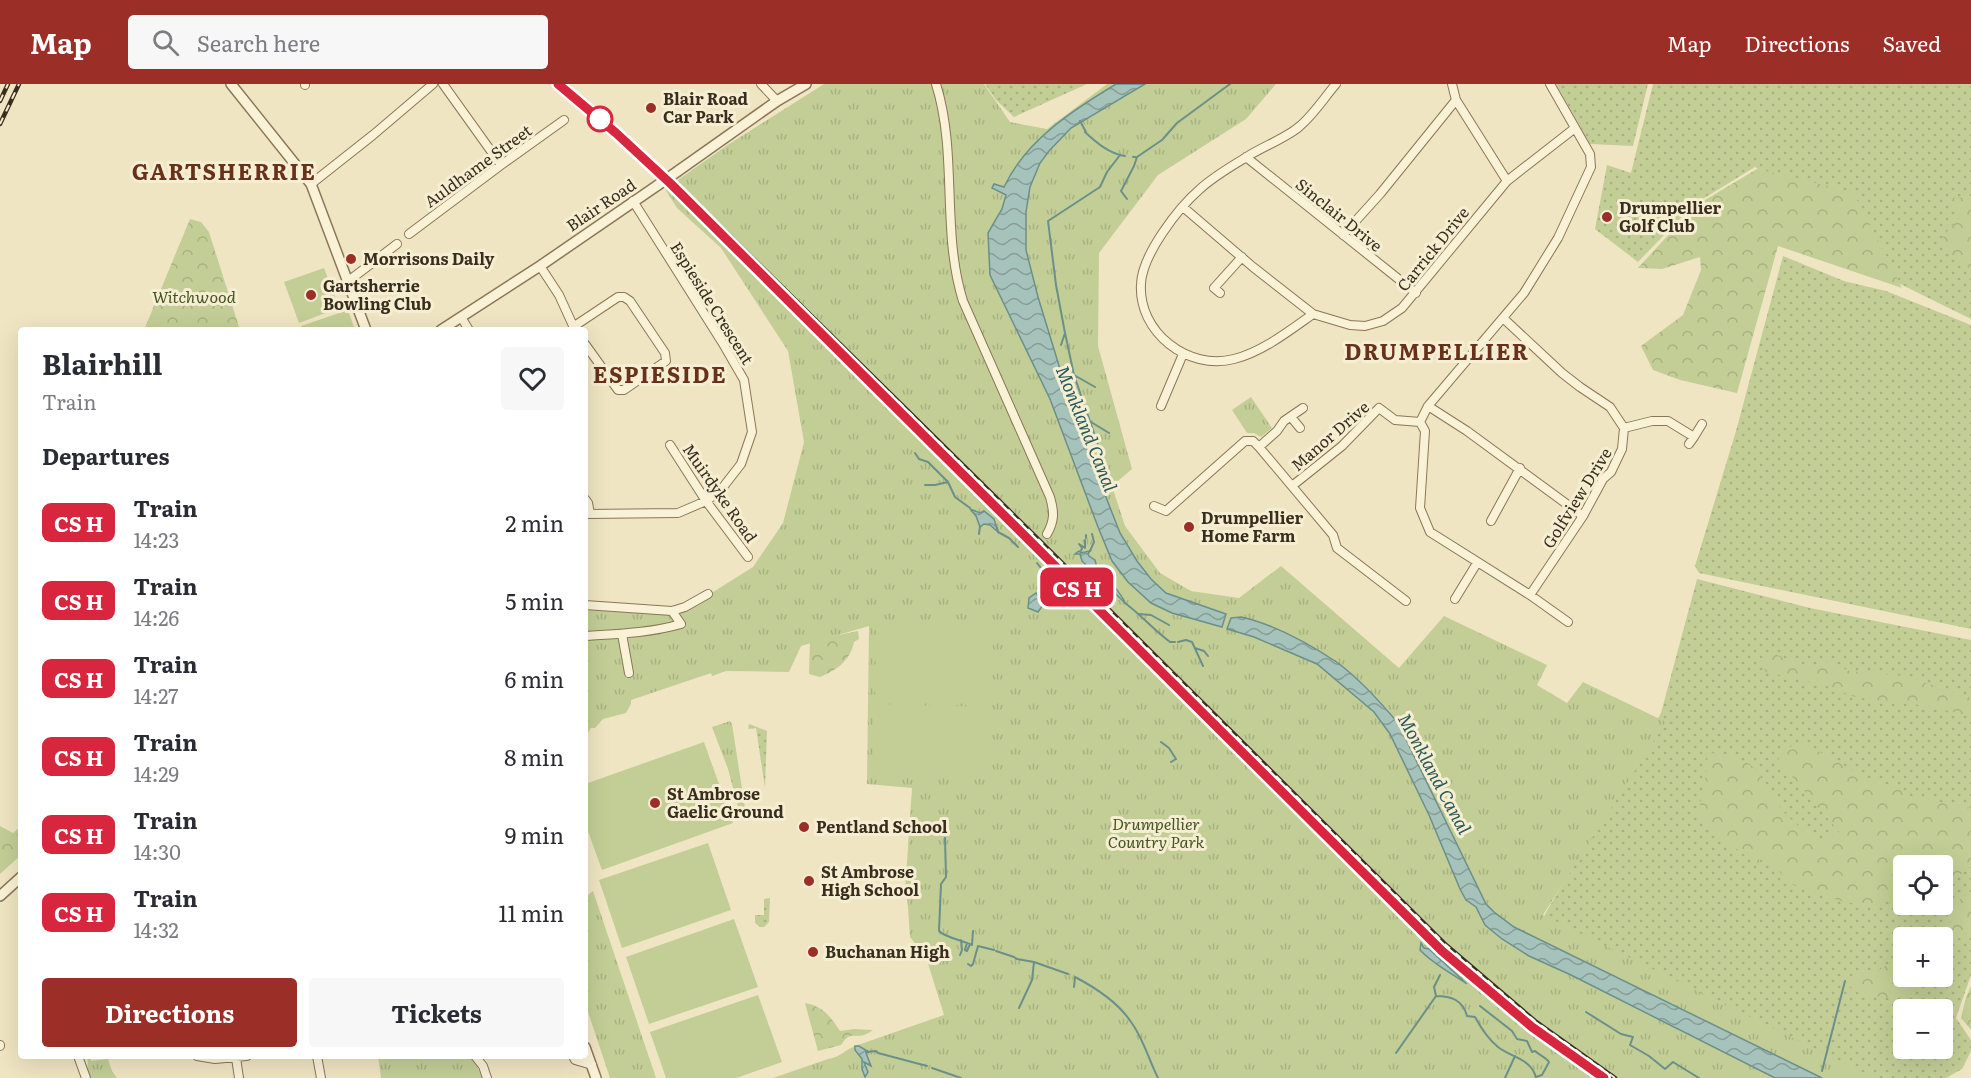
<!DOCTYPE html>
<html lang="en">
<head>
<meta charset="utf-8">
<style>
	body { margin:0; font-family:Literata,serif; background:#f7f7f7; color:#2b2b33; height:100vh; display:flex; flex-direction:column; font-size:22px; white-space:nowrap }
	* { box-sizing:border-box; margin:0 }
	p { font-size:20px; color:#7c7c81 }
	.icon { flex:none; width:33px; height:33px; fill:none; stroke:currentColor; stroke-width:2; stroke-linecap:round; stroke-linejoin:round }
	.map { position:relative; flex:1; overflow:hidden }
	.drawer { position:absolute; left:18px; top:243px; width:570px; height:732px; display:flex; flex-direction:column; background:#fff; border-radius:6px; box-shadow:0 6px 24px #0002 }
	.drawer>* { flex:none }
	.badge { padding:0 12px; border-radius:9px; font-size:21px; line-height:39px }
	.fabs { position:absolute; left:1893px; top:771px; display:grid; gap:12px }
	.fabs a { display:grid; place-items:center; width:60px; height:60px; border-radius:6px; background:#fff; box-shadow:0 6px 24px #0002; font-size:30px }
	.map>.badge { position:absolute; translate:-50% -50%; box-shadow:0 0 0 3px #fff }
	h2 { padding:0 24px; font-size:22px; line-height:54px }
	.round { display:grid; place-items:center; flex:none; width:63px; height:63px; border-radius:6px; background:#f7f7f7 }
	.summary { display:flex; align-items:center; justify-content:space-between; height:102px; padding:0 24px }
	h1 { font-size:28px; font-weight:700; line-height:45px }
	.cta { display:flex; gap:12px; margin-top:auto; padding:12px 24px }
	.cta a { flex:1; height:69px; border-radius:6px; background:#9b2e27; color:#fff; font-size:24px; font-weight:700; line-height:69px; text-align:center }
	.cta a+a { background:#f7f7f7; color:#2b2b33 }
	ul { padding:0; list-style:none }
	li { display:flex; align-items:center; gap:18px; height:78px; padding:0 24px }
	li div { flex:1 }
	li b { display:block; font-size:22px }
	li em { font-style:normal }
	li .badge { min-width:66px; font-weight:700; text-align:center }
	header { display:flex; align-items:center; gap:36px; box-sizing:border-box; height:84px; padding:0 30px; background:#9b2e27; color:#fff }
	header strong { font-size:28px }
	nav { display:flex; gap:33px; margin-inline-start:auto; font-size:21px }
	.search { width:420px; height:54px; background:#f7f7f7; display:flex; align-items:center; gap:15px; box-sizing:border-box; padding:0 21px; border-radius:6px; color:#7c7c81; font-size:22px }
	.map>svg:first-child { display:block }
</style>
</head>
<body>
<header>
<strong>Map</strong>
<div class="search"><svg class="icon" aria-label="search" viewBox="0 0 24 24"><circle cx="10" cy="10" r="6"/><path d="M15 15l6 6"/></svg>Search here</div>
<nav><a>Map</a><a>Directions</a><a>Saved</a></nav>
</header>
<div class="map">
<svg width="1971" height="994" viewBox="0 0 1971 994">
	<defs>
		<pattern id="grass-dots" width="8" height="8" patternUnits="userSpaceOnUse" patternTransform="scale(1.5)"><rect width="8" height="8" fill="#c3ce96"/><path d="M2 2h.1M6 6h.1" fill="none" stroke="#a8b181" stroke-width="1.8" stroke-linecap="round"/></pattern>
		<pattern id="forest-crowns" width="20" height="18" patternUnits="userSpaceOnUse" patternTransform="scale(1.5)"><rect width="20" height="18" fill="#c3ce96"/><path d="M2 6a3 3 0 1 1 6 0M12 15a3 3 0 1 1 6 0" fill="none" stroke="#a8b181"/></pattern>
		<pattern id="park-tufts" width="24" height="20" patternUnits="userSpaceOnUse" patternTransform="scale(1.5)"><rect width="24" height="20" fill="#c3ce96"/><path d="M3 7l-1-3M5 7V3M7 7l1-3M15 17l-1-3M17 17v-4M19 17l1-3" fill="none" stroke="#a8b181"/></pattern>
		<pattern id="water-waves" width="16" height="10" patternUnits="userSpaceOnUse" patternTransform="scale(1.5)"><rect width="16" height="10" fill="#a5c2bb"/><path d="M0 5q4-4 8 0t8 0" fill="none" stroke="#879e97"/></pattern>
	</defs>
	<rect width="100%" height="100%" fill="#efe5c2"/>
	<path fill="url(#grass-dots)" fill-rule="evenodd" d="M985 0H1087L1014 33 996 16Z
		M1556 0H1648L1633 62 1590 60Z
		M1653 0H1971V235L1896 198 1846 148 1755 83 1693 121 1638 178 1595 145 1607 81 1631 89Z
		M1783 172 1844 197 1886 207 1971 241V545L1699 489 1695 482 1736 347Z
		M1697 495 1810 524 1971 556V891L1956 934 1971 956V967L1962 985 1946 994H1858L1544 832 1661 629ZM1904 782H1942V820H1904ZM1904 854H1942V892H1904ZM1904 926H1942V964H1904Z
		M749 640 767 647 765 704 756 644 748 645Z
		M770 814 769 838 764 843H760L755 839V831H764V815Z"/>
	<path fill="url(#forest-crowns)" d="M1757 85 1853 108 1902 204 1778 162 1737 309 1680 296 1653 286 1641 262 1683 231 1701 186 1700 173 1662 185 1638 184 1695 122Z
		M1971 113V186L1945 165 1943 152 1959 134 1951 119 1952 114Z
		M190 135 201 138 209 148 240 246H144Z
		M858 547 859 555 854 558C850 577 837 586 820 593L809 590 810 557Z
		M1775 570 1806 584 1830 577 1849 587 1905 592 1971 614V633L1930 622 1872 616 1852 612 1824 601 1766 588 1759 575Z
		M1801 660 1829 672 1864 694 1894 703 1913 713 1971 724V783L1943 802 1942 782H1904L1903 814 1866 822 1841 817 1793 801 1755 764 1761 782 1705 743 1698 731 1706 690 1708 668C1717 671 1737 673 1744 677 1764 687 1769 712 1784 728 1794 740 1807 748 1820 757L1840 749 1778 676 1786 664Z
		M0 742 13 749 21 742V771L0 790Z
		M1971 811V846L1956 856 1943 870 1942 854 1929 853 1963 812Z
		M1903 871 1904 892 1920 893 1907 912 1889 914 1860 910 1840 895 1879 886Z
		M1971 902V946L1961 934 1966 913Z
		M805 919C823 922 831 933 840 947L854 945 873 946C870 948 867 950 864 951 853 954 850 947 841 961L818 967Z"/>
	<path fill="url(#park-tufts)" d="M824 0H984L1010 38 1047 45 1107 0H1276L1246 35 1158 91 1099 169 1098 262 1132 385 1112 402 1125 442 1160 489 1191 507 1239 514 1281 482 1399 584 1444 532 1547 581 1537 601 1567 619 1583 598 1666 638 1543 831 1874 994H773L828 975C839 974 845 966 855 962L944 931 926 873 910 853 907 810 905 808 912 704 867 700 869 542 801 562 789 588 726 587 712 592 711 589 631 616V620L626 629 603 635 595 644H591L585 654V524L686 525 753 483 783 439 804 358 788 267 721 164 677 124 665 105 729 60Z
		M1251 313 1272 344 1261 353 1254 349H1247L1232 326Z
		M730 637 732 640 745 724 739 726 728 685 712 643Z
		M593 807 656 994H610L585 919V813Z
		M87 972H90L91 977 108 975 112 987 117 994H91L87 986 88 979Z
		M378 972H470L476 979 482 994H381Z"/>
	<path fill="#c3ce96" d="M324 184 339 224 299 239 284 198Z
		M348 226 355 246H303L301 242Z
		M876 541 993 544 992 616 875 613Z
		M874 620 991 623 989 695 872 692Z
		M704 658 733 739 602 786 585 739V700Z
		M708 759 731 826 622 864 599 796Z
		M734 835 758 903 649 940 626 873Z
		M758 911 782 978 736 994H666L650 948Z"/>
	<path fill="url(#water-waves)" stroke="#6b908a" stroke-width="1.5" d="M1116 0H1145L1071 44 1049 67 1040 79 1030 103 1026 128V166L1038 213 1075 334 1120 449 1137 477 1151 495 1166 509 1226 530 1222 543 1172 529 1151 519 1128 498 1112 477 1098 443 1050 315 990 191 988 149 1002 125 1006 111 992 104 994 100 1004 103C1026 56 1073 26 1116 0Z
		M970 425 980 429 984 427 994 435 998 448 990 441 984 440 980 443 976 432Z
		M1079 467 1081 469 1090 467 1088 470 1089 472 1095 476 1097 484C1107 493 1120 508 1126 520L1082 477 1080 470H1075Z
		M1036 509 1040 514 1043 521 1038 528 1028 524 1029 514Z
		M1241 533C1273 540 1311 561 1338 579 1358 594 1382 620 1398 639L1486 820 1494 828 1514 843 1822 994H1775L1571 891 1529 872 1502 855 1485 841 1476 823 1466 816 1460 805 1429 731 1390 650 1374 628 1317 580 1254 553 1227 545 1231 534Z
		M1421 859 1424 864 1429 865 1467 900C1451 889 1433 880 1420 866Z
		M855 962H859L869 968 866 969 871 982 864 978 868 988 865 993 862 985V975L855 966Z"/>
	<g fill="none" stroke-linecap="round" stroke-linejoin="round">
		<path stroke="#6b908a" stroke-width="2" d="M1080 37 1086 48
			M1085 48C1096 58 1109 70 1125 72
			M1133 73H1137L1162 56 1177 39 1230 0
			M1127 115 1121 107 1134 82 1137 73
			M1065 249 1074 291 1109 393
			M1061 261 1065 249 1056 201 1048 137 1100 103 1107 88 1120 71
			M1074 291 1095 303
			M1091 338 1109 349
			M915 369 919 375 928 378 948 398 955 413 970 424
			M925 401H935L948 398
			M997 444 998 448 1009 454 1018 463
			M979 450 980 442
			M1086 454V451
			M1081 467 1082 464 1079 460 1085 464V456
			M1090 467 1094 458 1092 450
			M1037 479 1048 493 1047 499 1042 505 1040 514
			M1125 519C1141 531 1154 546 1170 558H1175
			M1139 530 1151 531 1169 541
			M1178 558 1186 556 1192 558 1203 582
			M1195 564 1204 567 1208 572
			M1161 658 1169 664 1176 675 1171 678
			M945 754 946 793 941 800 939 847C944 853 964 857 972 861L973 847
			M967 859 965 866 967 867 970 860
			M996 867 1014 873 1017 875 1034 878 1068 890
			M960 871 962 866 961 856
			M968 880 971 882 973 880 978 862 994 866
			M1440 891 1434 903 1436 912C1451 912 1463 916 1467 932L1475 933C1481 944 1488 955 1498 963 1512 974 1532 975 1536 994
			M1074 903 1075 893C1096 904 1118 918 1131 938 1143 954 1149 976 1158 994
			M1480 922 1512 947 1517 955 1527 957 1532 968 1535 967C1539 971 1546 973 1549 978L1542 991 1536 993
			M1019 924 1032 896 1034 878
			M1586 928 1621 950 1633 953 1630 961 1649 972 1665 985 1673 978 1699 994
			M866 968 876 967 878 969 927 982
			M1396 969 1436 912
			M932 984 961 994
			M1822 987 1845 897
			M1505 994 1515 972"/>
		<g stroke="#8a7659" stroke-width="10">
			<path id="minor" d="M305 0V1
				M443 0 501 81
				M761 0 777 17
				M936 0C958 70 941 147 963 217L1050 413C1054 427 1055 436 1047 450
				M1452 0 1456 16 1507 97
				M1550 0 1590 70 1591 83 1558 154 1524 209 1428 322 1420 338 1425 347 1420 424 1430 448 1530 511 1568 538
				M1246 73 1416 209
				M311 100 373 51 433 0
				M1183 123 1253 183 1313 230 1350 241 1365 242 1383 237 1402 224 1507 97 1575 44
				M409 150 501 81 564 36
				M1343 151 1380 110 1456 16
				M540 182 559 211 575 246
				M347 198 397 160
				M1220 209 1214 204 1242 173
				M1313 230C1289 247 1262 268 1234 275 1188 287 1138 248 1141 200 1142 171 1178 124 1200 105 1213 93 1230 83 1245 74 1261 63 1287 54 1300 42 1314 30 1324 14 1336 0
				M461 233 469 246
				M1503 234 1562 289 1580 303 1610 323 1624 344 1622 365 1611 388 1603 395 1583 432 1530 511
				M573 243 618 213H624L630 217 665 269 666 277 624 306H618L585 260
				M1161 322 1183 270
				M1428 322 1467 347 1583 432
				M1303 324 1284 337 1277 347 1259 363 1333 451 1337 464 1406 517
				M1291 333 1300 344
				M1624 344 1652 337H1668L1694 353 1689 360
				M1694 353 1702 340
				M670 361 706 417 748 473
				M1292 402 1342 362 1379 324 1395 336 1420 338
				M585 415 588 419 590 430
				M1154 422 1166 427 1245 357H1253L1259 363
				M585 430 678 429 706 417 720 407 741 380 752 348 744 296 722 258 633 117
				M1491 437 1520 384
				M1455 515 1477 479
				M585 521 672 527 685 523 708 510
				M622 550 629 589
				M585 552C617 550 650 549 681 540L672 527
				M0 961V962
				M78 972 86 994
				M197 972 215 975 247 972
				M317 972 321 994
				M475 972 483 982 487 994
				M573 972 575 976 592 981
				M236 974 239 994"/>
		</g>
		<g stroke="#8a7659" stroke-width="12">
			<path id="tertiary" d="M231 0 311 100 366 246
				M678 87 777 17 806 0
				M441 246 540 182 658 101
				M0 812 21 793
				M585 963 596 994"/>
		</g>
		<use href="#minor" stroke="#faf2d6" stroke-width="8"/>
		<use href="#tertiary" stroke="#faf2d6" stroke-width="9"/>
		<g stroke="#392d1d" stroke-width="4.5">
			<path id="rail" d="M563 0 631 58 729 151 1036 453 1446 861 1535 937 1615 994
				M0 17 8 0
				M0 40 19 0"/>
		</g>
		<use href="#rail" stroke="#f6eed2" stroke-width="2" stroke-dasharray="7" stroke-linecap="butt"/>
		<g stroke="#8a7659" stroke-width="12" stroke-linecap="butt">
			<path id="tertiary-bridge" d="M658 101 678 87"/>
		</g>
		<use href="#tertiary-bridge" stroke="#faf2d6" stroke-width="9"/>
	</g>
	<g fill="none" stroke-linecap="round" stroke-linejoin="round">
		<g stroke="#fff" stroke-width="14">
			<path id="line" d="M558 0 616 49 671 100 1442 867 1532 943 1604 994"/>
		</g>
		<use href="#line" stroke="#d7263d" stroke-width="9"/>
	</g>
	<g fill="#9b2e27" stroke="#f6eed2" stroke-width="2">
		<circle cx="651" cy="24" r="6"/>
		<circle cx="1607" cy="133" r="6"/>
		<circle cx="351" cy="175" r="6"/>
		<circle cx="311" cy="211" r="6"/>
		<circle cx="1189" cy="443" r="6"/>
		<circle cx="655" cy="719" r="6"/>
		<circle cx="804" cy="743" r="6"/>
		<circle cx="809" cy="797" r="6"/>
		<circle cx="813" cy="868" r="6"/>
	</g>
	<circle fill="#fff" stroke="#d7263d" stroke-width="3" cx="600" cy="35" r="12"/>
	<g text-anchor="middle" stroke-width="6" stroke-linejoin="round" paint-order="stroke">
		<g font-size="16" font-weight="bold" fill="#392d1d" stroke="#f6eed2" text-anchor="start">
			<text x="663" y="21">Blair Road<tspan x="663" dy="18">Car Park</tspan></text>
			<text x="1619" y="130">Drumpellier<tspan x="1619" dy="18">Golf Club</tspan></text>
			<text x="363" y="181">Morrisons Daily</text>
			<text x="323" y="208">Gartsherrie<tspan x="323" dy="18">Bowling Club</tspan></text>
			<text x="1201" y="440">Drumpellier<tspan x="1201" dy="18">Home Farm</tspan></text>
			<text x="667" y="716">St Ambrose<tspan x="667" dy="18">Gaelic Ground</tspan></text>
			<text x="816" y="749">Pentland School</text>
			<text x="821" y="794">St Ambrose<tspan x="821" dy="18">High School</tspan></text>
			<text x="825" y="874">Buchanan High</text>
		</g>
		<g font-size="16" fill="#392d1d" stroke="#f6eed2">
			<text transform="translate(478 82) rotate(-36)" y="6">Auldhame Street</text>
			<text transform="translate(601 121) rotate(-34)" y="6">Blair Road</text>
			<text transform="translate(1339 131) rotate(39)" y="6">Sinclair Drive</text>
			<text transform="translate(1433 165) rotate(-51)" y="6">Carrick Drive</text>
			<text transform="translate(712 219) rotate(58)" y="6">Espieside Crescent</text>
			<text transform="translate(1330 352) rotate(-41)" y="6">Manor Drive</text>
			<text transform="translate(720 409) rotate(55)" y="6">Muirdyke Road</text>
			<text transform="translate(1577 414) rotate(-58)" y="6">Golfview Drive</text>
		</g>
		<g font-size="16" font-style="italic" fill="#465623" stroke="#f6eed2">
			<text x="194" y="219">Witchwood</text>
			<text x="1156" y="746">Drumpellier<tspan x="1156" dy="18">Country Park</tspan></text>
		</g>
		<g font-size="18" font-style="italic" fill="#2c5959" stroke="#f6eed2">
			<text transform="translate(1086 345) rotate(68)" y="6">Monkland Canal</text>
			<text transform="translate(1434 690) rotate(62)" y="6">Monkland Canal</text>
		</g>
		<g font-size="22" font-weight="bold" letter-spacing="1.5" fill="#67311b" stroke="#f6eed2">
			<text x="224" y="96">GARTSHERRIE</text>
			<text x="1437" y="276">DRUMPELLIER</text>
			<text x="660" y="299">ESPIESIDE</text>
		</g>
	</g>
</svg>
<div class="fabs">
<a><svg class="icon" aria-label="locate" viewBox="0 0 24 24"><circle cx="12" cy="12" r="6"/><path d="M12 2v4M12 18v4M2 12h4M18 12h4"/></svg></a>
<a>+</a>
<a>−</a>
</div>
<b class="badge" style="left:1077px;top:503px;background:#d7263d;color:#fff">CS H</b>
<section class="drawer">
<div class="summary"><div><h1>Blairhill</h1><p>Train</p></div><a class="round"><svg class="icon" aria-label="heart" viewBox="0 0 24 24"><path d="M12 20l-8-8c-3-5 5-10 8-4 3-6 11-1 8 4z"/></svg></a></div>
<h2>Departures</h2>
<ul>
<li><span class="badge" style="background:#d7263d;color:#fff">CS H</span><div><b>Train</b><p>14:23</p></div><em>2 min</em></li>
<li><span class="badge" style="background:#d7263d;color:#fff">CS H</span><div><b>Train</b><p>14:26</p></div><em>5 min</em></li>
<li><span class="badge" style="background:#d7263d;color:#fff">CS H</span><div><b>Train</b><p>14:27</p></div><em>6 min</em></li>
<li><span class="badge" style="background:#d7263d;color:#fff">CS H</span><div><b>Train</b><p>14:29</p></div><em>8 min</em></li>
<li><span class="badge" style="background:#d7263d;color:#fff">CS H</span><div><b>Train</b><p>14:30</p></div><em>9 min</em></li>
<li><span class="badge" style="background:#d7263d;color:#fff">CS H</span><div><b>Train</b><p>14:32</p></div><em>11 min</em></li>
</ul>
<div class="cta"><a>Directions</a><a>Tickets</a></div>
</section>
</div>
</body>
</html>
